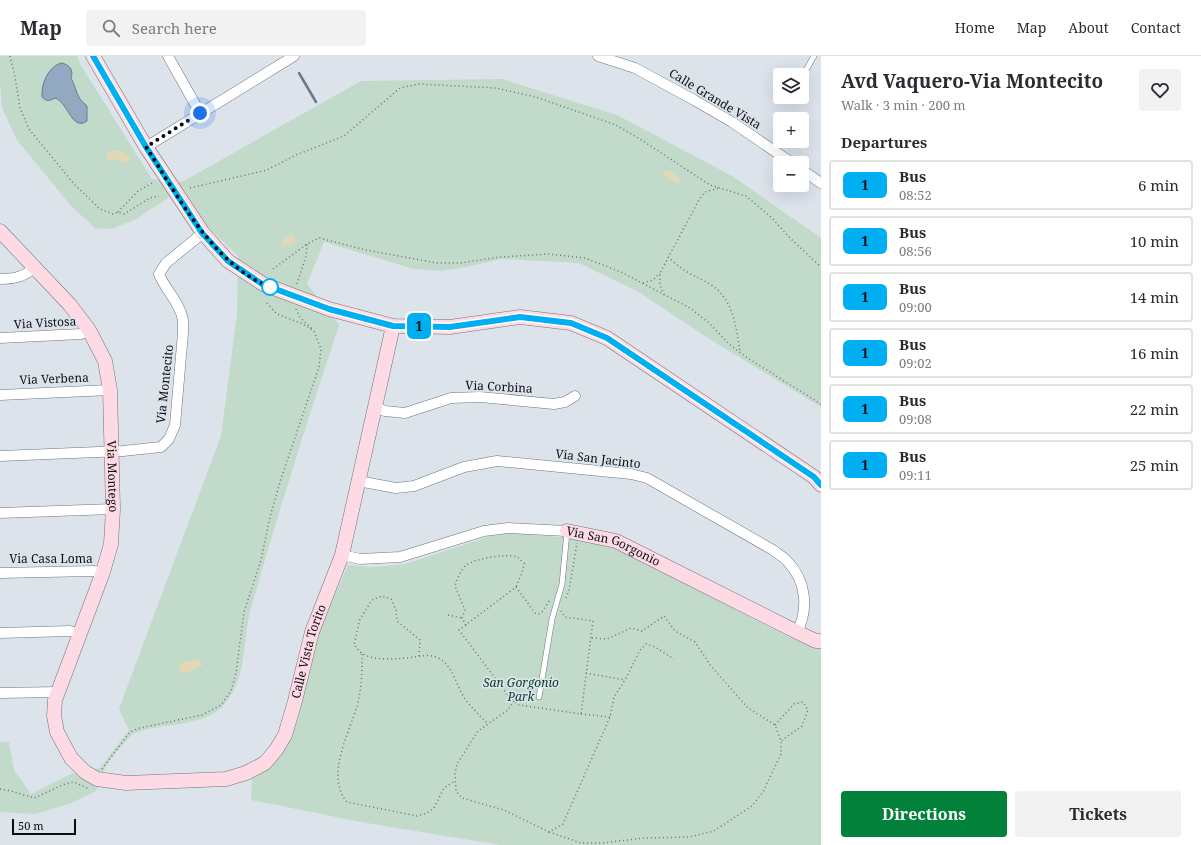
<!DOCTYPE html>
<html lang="en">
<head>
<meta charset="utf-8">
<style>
	body { margin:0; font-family:"Noto Serif",serif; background:#f2f2f3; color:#2b2b33; height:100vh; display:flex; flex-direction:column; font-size:15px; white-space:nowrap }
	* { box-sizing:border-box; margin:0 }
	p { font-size:13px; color:#7c7c81 }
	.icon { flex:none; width:22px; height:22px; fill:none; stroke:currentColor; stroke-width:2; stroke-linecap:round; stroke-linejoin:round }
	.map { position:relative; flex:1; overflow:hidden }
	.side { display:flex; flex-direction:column; background:#fff; width:380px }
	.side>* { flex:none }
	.badge { padding:0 8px; border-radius:6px; font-size:14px; line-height:26px }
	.tools { position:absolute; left:773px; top:12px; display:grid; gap:8px }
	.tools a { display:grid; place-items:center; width:36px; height:36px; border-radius:4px; background:#fff; box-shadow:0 4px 16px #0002; font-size:20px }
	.scale { position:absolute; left:12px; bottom:10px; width:64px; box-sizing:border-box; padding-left:4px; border:2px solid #0c0e11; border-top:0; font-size:11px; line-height:14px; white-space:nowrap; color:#0c0e11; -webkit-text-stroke:3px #dce3eb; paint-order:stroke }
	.you { position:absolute; width:20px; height:20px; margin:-10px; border:3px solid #fff; border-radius:50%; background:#1a73e8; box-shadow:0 0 0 6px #1a73e833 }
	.map>.badge { position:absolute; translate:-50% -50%; box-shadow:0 0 0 2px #fff }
	h2 { padding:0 20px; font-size:15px; line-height:36px }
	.round { display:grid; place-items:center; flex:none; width:42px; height:42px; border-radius:4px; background:#f2f2f3 }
	.overview { display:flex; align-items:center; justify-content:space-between; height:68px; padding:0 20px }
	h1 { font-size:19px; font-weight:700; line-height:30px }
	.button { display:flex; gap:8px; margin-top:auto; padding:8px 20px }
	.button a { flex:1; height:46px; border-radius:4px; background:#02813b; color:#fff; font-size:16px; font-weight:700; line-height:46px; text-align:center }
	.button a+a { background:#f2f2f3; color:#2b2b33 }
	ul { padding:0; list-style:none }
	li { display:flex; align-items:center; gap:12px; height:50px; margin:0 8px 6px; padding:0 12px; border:2px solid #e1e1e2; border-radius:4px }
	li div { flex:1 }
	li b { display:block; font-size:15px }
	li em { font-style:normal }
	li .badge { min-width:44px; font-weight:700; text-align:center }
	header { display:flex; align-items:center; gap:24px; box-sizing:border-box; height:56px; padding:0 20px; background:#fff; border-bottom:1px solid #e1e1e2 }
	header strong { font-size:19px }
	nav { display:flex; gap:22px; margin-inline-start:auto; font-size:14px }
	.search { width:280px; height:36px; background:#f2f2f3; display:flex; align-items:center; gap:10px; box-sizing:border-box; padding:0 14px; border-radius:4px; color:#7c7c81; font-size:15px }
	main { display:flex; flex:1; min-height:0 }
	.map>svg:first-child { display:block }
</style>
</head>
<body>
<header>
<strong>Map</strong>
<div class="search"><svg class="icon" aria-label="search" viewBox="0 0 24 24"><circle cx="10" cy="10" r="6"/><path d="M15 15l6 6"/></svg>Search here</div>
<nav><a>Home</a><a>Map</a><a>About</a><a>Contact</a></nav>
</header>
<main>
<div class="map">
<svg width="821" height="789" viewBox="0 0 821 789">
	<rect width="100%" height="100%" fill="#dce3eb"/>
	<path fill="#c1daca" d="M0 0H77L80 8 152 123 182 126 361 25 502 23 617 59 732 120 821 182V351L711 284 637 235 579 207 502 203 461 212 439 215 414 213 324 186 307 228 339 269C308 363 278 457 251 552 243 580 247 613 231 639 211 675 165 664 133 678 130 679 107 707 105 712 101 719 99 727 96 735L69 748 35 758 0 756V686H9L14 714 31 738 73 717 100 712 129 674 119 653 221 380 237 258 238 200 210 173 183 132 136 163 112 173 95 172 72 151 17 84 2 52 0 28Z
		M518 477 588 484 609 488 792 583 821 593V789H500L361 766 251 744 252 722 285 693 297 666 307 621 319 576 348 509 373 511 405 508 494 479Z"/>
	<path fill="#e2d9b4" d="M112 95C120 95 129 95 130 105L125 107 118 103 108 105 106 102 108 97Z
		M664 114C670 114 678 119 681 125L678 128 663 119Z
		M290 178H292L295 181 294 187 289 190 283 189 282 185Z
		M197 604 202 607V610L195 612 188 617 181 616 178 613 181 607Z"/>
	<path fill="#93a9c1" stroke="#6a7a8c" d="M61 7C69 8 74 14 71 22 75 29 76 37 80 43 82 45 85 48 87 50V65C72 76 68 46 55 42 49 45 47 46 42 41 41 28 48 11 61 7Z"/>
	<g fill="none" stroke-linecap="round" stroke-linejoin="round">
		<path stroke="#6a7a8c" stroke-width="2.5" d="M299 17 316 46"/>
		<g stroke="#6f747c" stroke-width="6">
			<path id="lane" d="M805 16 814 0
				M539 641 552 563 562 528 567 476"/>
		</g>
		<g stroke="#6f747c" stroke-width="11">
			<path id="street" d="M168 0 200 57
				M598 0 635 12 694 44 732 66 792 107
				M146 91 294 0
				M802 114 821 127
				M0 223C14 223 24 221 35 211
				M0 282 81 278 89 274
				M0 339 110 334
				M375 351 385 355 405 357 451 342 480 341 554 348 565 346 575 340
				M0 400 123 395 161 391 169 383 175 369 183 277C183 272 183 268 183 264 180 246 165 234 159 218L166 207 203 177
				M358 425 396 432 414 430 464 411 497 405 631 418 647 422 773 494C778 498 784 501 788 506 806 525 809 553 797 576
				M0 457 113 453
				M342 499 360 503 400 501 484 475 508 472 567 475
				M0 517 93 515 103 516
				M0 577 70 575 80 578
				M0 637 58 636"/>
		</g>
		<g stroke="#6f747c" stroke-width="15">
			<g id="secondary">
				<path d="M93 0 146 91 203 177 228 205 263 228 329 253 393 270 450 271 520 261 571 267 607 282 814 421 821 429"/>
				<path id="s1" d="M0 175 70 249 89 274 105 305 110 334 113 453 111 488 103 516 55 644 54 660 57 676 71 702 85 716 97 723 126 727 226 723 246 717 265 707 276 694 285 679 295 645 312 576 342 499 393 270"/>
				<path id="s2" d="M567 475 616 485 797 576 816 585H821"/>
			</g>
		</g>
		<path stroke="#6d7176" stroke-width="1.5" stroke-dasharray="1 3" stroke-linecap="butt" d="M10 0 15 21 20 52 29 73 74 128 100 153 113 158 118 156 124 158 150 142 159 140
			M190 132 267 114 296 99 344 80 400 32 419 28 496 32 536 41 616 69 640 83 710 129 746 140 772 162 790 182 821 211
			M118 156 138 135 154 126
			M668 201C674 206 680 212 687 216 696 221 706 225 714 231 734 246 736 272 740 295
			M273 213 307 188 319 182 366 194 437 207H460L500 201 548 198 585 202 621 216 690 252 708 266 729 288 746 301 821 348
			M643 227 653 224 660 217
			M297 228 306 200 307 188
			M664 239 660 229V217L700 142 705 136 719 132
			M296 253 300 261 312 273
			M566 542 569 535 577 487
			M549 545 543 555 539 558 535 557 516 531 459 574 510 642 519 649 581 658 593 565 565 561 561 555
			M448 559 462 562
			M466 569 462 562 465 554 455 530C457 523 460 516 465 510 472 503 507 497 517 501 520 502 521 505 524 507L523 514 516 531
			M362 598C362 617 362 631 357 650 349 678 325 720 347 746L417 760 427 757 434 752 444 732 455 725
			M419 600 420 584 397 565 396 554 391 543 382 540 372 544 360 563 354 589C357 592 359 596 363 598 374 605 401 603 414 601 422 600 431 598 438 602 454 610 456 630 465 643 472 652 480 660 488 668
			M586 617 625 624
			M514 645 508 654 478 675 457 708 455 718 456 735 462 742 504 754 549 776 563 768 610 661 614 641 625 624 640 594 646 588 655 591 674 603
			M581 658 610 661
			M775 669 794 648 803 646 808 654 802 670 781 685
			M102 713 130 676 140 672 202 659 221 649 231 635 236 617 244 556 261 504 270 461 280 426 319 311 321 293 314 275 303 268 277 258 265 245
			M0 733 11 735 34 742 65 728 74 726 87 732H89
			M549 776 581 787H602L644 782 689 781 714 775 752 750 763 736 781 698V685L775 669 748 652 711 610 695 586 675 575 664 560 642 575 631 572 607 583 591 582"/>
		<use href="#lane" stroke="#fff" stroke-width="5"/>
		<use href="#street" stroke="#fff" stroke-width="10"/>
		<use href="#secondary" stroke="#fedae5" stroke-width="14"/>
	</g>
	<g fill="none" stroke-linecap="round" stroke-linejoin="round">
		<g stroke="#fff" stroke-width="9">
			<path id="line" d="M93 0 146 91 202 177 228 205 262 228 329 253 393 270 450 271 520 261 571 267 607 282 814 421 821 429"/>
		</g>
		<use href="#line" stroke="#00aff2" stroke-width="6"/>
		<path stroke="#0c0e11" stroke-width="4" stroke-dasharray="0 7.2" d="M200 57 146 91C179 141 214 211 273 232L270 231"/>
	</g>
	<circle fill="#fff" stroke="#00aff2" stroke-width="2" cx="270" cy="231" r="8"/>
	<g text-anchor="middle" stroke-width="3.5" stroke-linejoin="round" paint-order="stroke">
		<g font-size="12" fill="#0c0e11" stroke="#dce3eb">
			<text transform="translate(715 43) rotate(31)" y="4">Calle Grande Vista</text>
			<text transform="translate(45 267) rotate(-3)" y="4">Via Vistosa</text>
			<text transform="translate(54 323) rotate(-2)" y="4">Via Verbena</text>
			<text transform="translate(165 328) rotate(-84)" y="4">Via Montecito</text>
			<text transform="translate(499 331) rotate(3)" y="4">Via Corbina</text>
			<text transform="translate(598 403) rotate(7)" y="4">Via San Jacinto</text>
			<text dy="4" stroke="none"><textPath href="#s1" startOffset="284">Via Montego</textPath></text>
			<text dy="4" stroke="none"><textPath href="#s2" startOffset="49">Via San Gorgonio</textPath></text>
			<text x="51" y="507">Via Casa Loma</text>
			<text dy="4" stroke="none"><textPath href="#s1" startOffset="906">Calle Vista Torito</textPath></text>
		</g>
		<g font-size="12" font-style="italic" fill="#043d23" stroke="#dce3eb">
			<text x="521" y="631">San Gorgonio<tspan x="521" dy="14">Park</tspan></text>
		</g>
	</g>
</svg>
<div class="tools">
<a><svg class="icon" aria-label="layers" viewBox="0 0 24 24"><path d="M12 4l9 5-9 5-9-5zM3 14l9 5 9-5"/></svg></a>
<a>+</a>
<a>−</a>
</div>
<div class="scale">50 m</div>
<div class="you" style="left:200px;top:57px"></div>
<b class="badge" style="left:419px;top:270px;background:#00aff2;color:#111">1</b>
</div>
<section class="side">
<div class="overview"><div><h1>Avd Vaquero-Via Montecito</h1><p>Walk · 3 min · 200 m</p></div><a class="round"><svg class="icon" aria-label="heart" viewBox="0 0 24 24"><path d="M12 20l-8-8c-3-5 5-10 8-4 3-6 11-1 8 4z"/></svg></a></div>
<h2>Departures</h2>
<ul>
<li><span class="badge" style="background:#00aff2;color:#111">1</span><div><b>Bus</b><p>08:52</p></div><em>6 min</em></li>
<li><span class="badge" style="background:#00aff2;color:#111">1</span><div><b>Bus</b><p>08:56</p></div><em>10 min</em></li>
<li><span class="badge" style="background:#00aff2;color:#111">1</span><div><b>Bus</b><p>09:00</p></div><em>14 min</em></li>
<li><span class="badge" style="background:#00aff2;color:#111">1</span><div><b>Bus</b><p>09:02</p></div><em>16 min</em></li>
<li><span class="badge" style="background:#00aff2;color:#111">1</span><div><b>Bus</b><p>09:08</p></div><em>22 min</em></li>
<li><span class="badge" style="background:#00aff2;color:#111">1</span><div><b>Bus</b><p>09:11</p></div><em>25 min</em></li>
</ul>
<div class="button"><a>Directions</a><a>Tickets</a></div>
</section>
</main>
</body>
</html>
